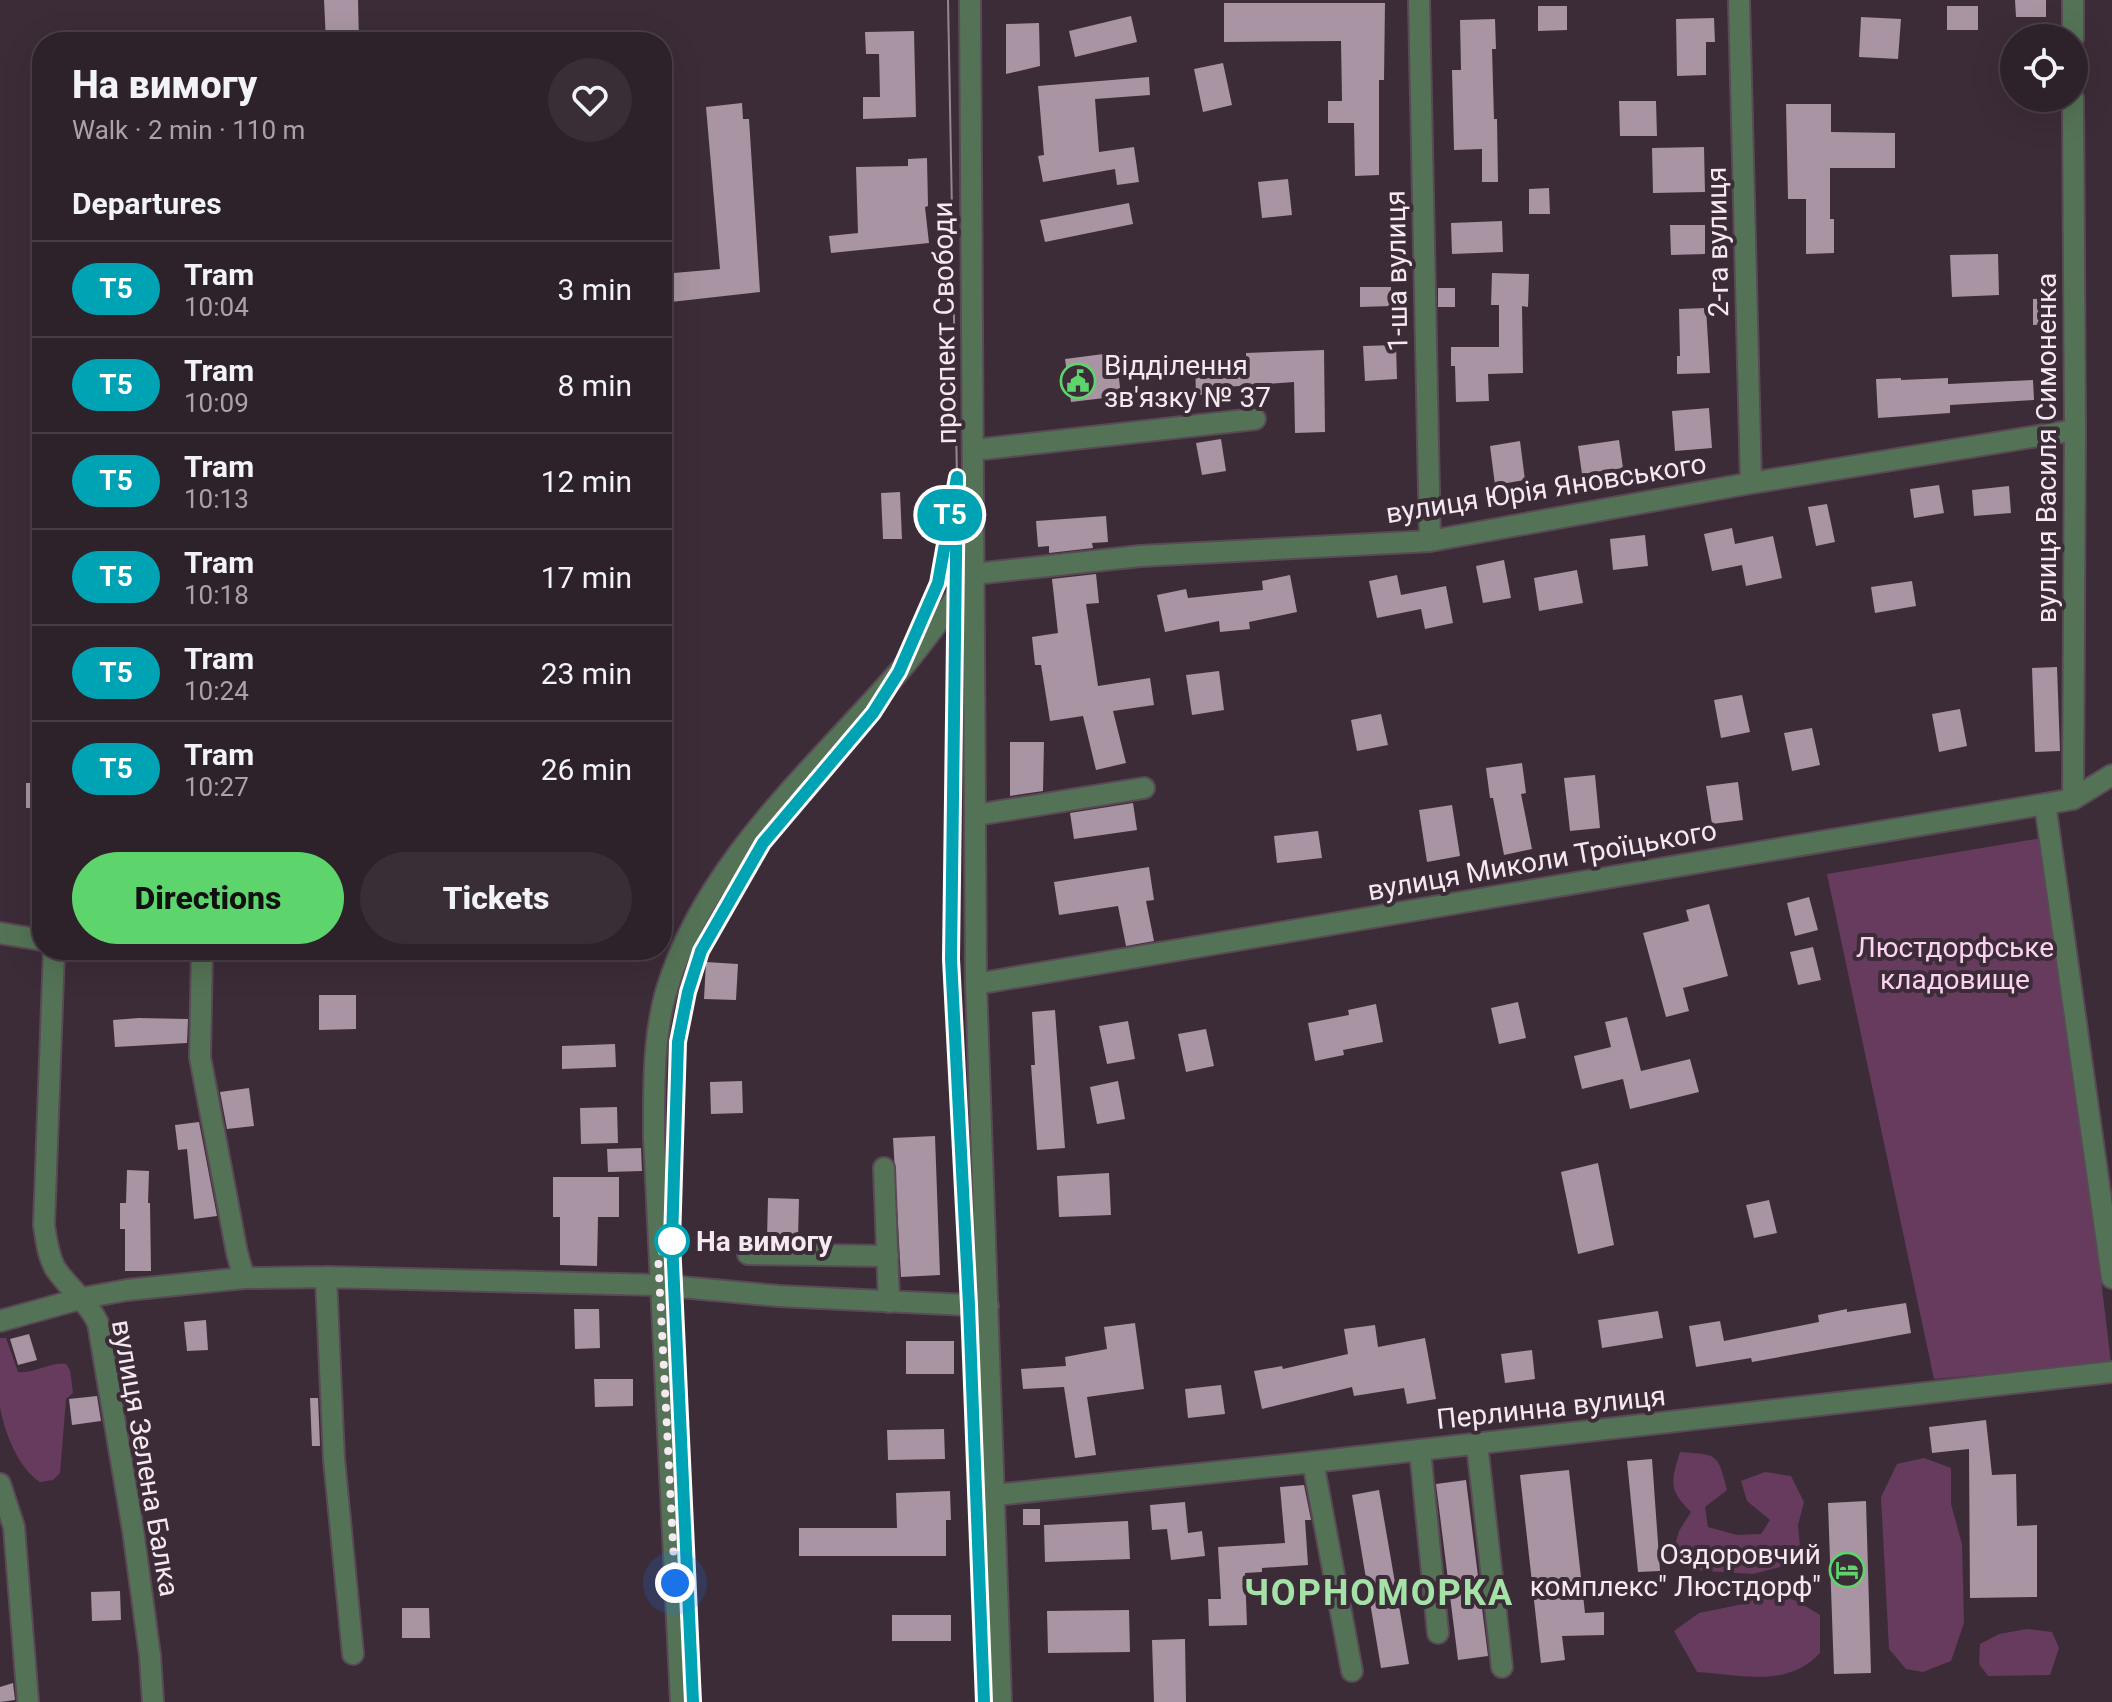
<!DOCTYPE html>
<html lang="en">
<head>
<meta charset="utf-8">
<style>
	body { margin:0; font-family:Roboto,sans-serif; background:#392e36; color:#f1f3f6; height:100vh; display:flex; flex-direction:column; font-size:30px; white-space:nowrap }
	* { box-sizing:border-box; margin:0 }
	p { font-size:26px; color:#a7a3a8 }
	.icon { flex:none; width:44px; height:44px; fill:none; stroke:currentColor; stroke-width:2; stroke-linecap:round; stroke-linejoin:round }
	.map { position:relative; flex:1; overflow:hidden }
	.side { position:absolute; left:32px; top:32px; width:640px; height:928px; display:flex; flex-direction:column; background:#2d212a; border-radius:32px; box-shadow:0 8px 32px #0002,0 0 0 2px #483e47 }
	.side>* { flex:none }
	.badge { padding:0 16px; border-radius:26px; font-size:28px; line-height:52px }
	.buttons { position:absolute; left:2000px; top:24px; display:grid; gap:16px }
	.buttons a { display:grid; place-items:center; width:88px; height:88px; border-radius:50%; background:#2d212a; box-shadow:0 8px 32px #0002,0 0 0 2px #483e47; font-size:40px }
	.you { position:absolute; width:40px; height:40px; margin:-20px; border:6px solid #fff; border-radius:50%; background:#1a73e8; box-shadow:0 0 0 12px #1a73e833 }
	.map>.badge { position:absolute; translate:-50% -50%; box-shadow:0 0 0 4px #fff }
	h2 { padding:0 40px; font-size:30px; line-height:72px }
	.round { display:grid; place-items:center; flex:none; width:84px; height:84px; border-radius:42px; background:#392e36 }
	.head { display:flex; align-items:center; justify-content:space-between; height:136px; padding:0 40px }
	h1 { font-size:38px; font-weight:800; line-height:60px }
	.primary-button { display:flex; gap:16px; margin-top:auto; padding:16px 40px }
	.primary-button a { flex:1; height:92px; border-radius:48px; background:#5ed56c; color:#111; font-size:32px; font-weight:800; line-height:92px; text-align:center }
	.primary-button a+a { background:#392e36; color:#f1f3f6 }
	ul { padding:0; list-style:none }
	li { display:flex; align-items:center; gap:24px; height:96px; padding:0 40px; border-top:2px solid #483e47 }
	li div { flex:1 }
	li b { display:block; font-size:30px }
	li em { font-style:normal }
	li .badge { min-width:88px; font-weight:700; text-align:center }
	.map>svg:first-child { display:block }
</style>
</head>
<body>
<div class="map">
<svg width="2112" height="1702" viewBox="0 0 2112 1702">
	<rect width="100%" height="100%" fill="#3c2c38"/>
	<path fill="#663b5d" d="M2048 837 2111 1363 1934 1379 1827 874Z
		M0 1338H6L18 1372C34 1374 49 1362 66 1364L70 1370 73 1393 66 1399 60 1473 53 1480 40 1482C19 1469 4 1432 0 1407 0 1385 0 1360 0 1338Z
		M1680 1452C1717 1455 1718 1452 1727 1490L1705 1507 1708 1527 1737 1535 1761 1534 1770 1520 1747 1501 1741 1481 1765 1472 1791 1476 1804 1502 1798 1525 1800 1546 1780 1567 1753 1574 1704 1571 1685 1567 1672 1556 1679 1531 1691 1512C1668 1490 1671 1482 1680 1452Z
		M1924 1458 1951 1468V1504L1962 1544 1964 1623 1951 1661 1923 1672 1906 1669 1889 1649 1881 1497 1897 1464Z
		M1771 1593 1797 1601 1820 1615V1653C1787 1689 1739 1674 1697 1672L1674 1631 1699 1613 1743 1604Z
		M2027 1629 2052 1632 2059 1648 2050 1675 1988 1676 1979 1664 1980 1644 1999 1634Z"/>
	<path fill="#a894a2" d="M324 0H358L359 42H326Z
		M2015 0H2046V17H2016Z
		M1224 3H1385L1384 80H1379V175L1355 176 1354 123H1328V101H1342L1341 41 1224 42Z
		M1538 6H1567V30L1538 31Z
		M1947 6H1978V30H1947Z
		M1131 16 1137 42 1075 57 1069 31Z
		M1861 17 1901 19 1898 59 1859 57Z
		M1714 18 1715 42H1706V75L1677 76 1676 19Z
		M1495 19 1496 49H1492L1494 119H1497L1498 182H1482V149L1454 150 1452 70H1461L1460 20Z
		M1039 23 1040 66 1006 74V24Z
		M914 31 916 117 863 119V97H880L879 54H866L865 32Z
		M1223 63 1232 105 1203 112 1194 69Z
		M1149 77 1150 95 1095 99 1099 152 1134 147 1139 182 1117 185 1115 169 1043 182 1038 156 1044 155 1038 86Z
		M1619 101H1656L1657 136H1620Z
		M742 103 743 119H749L760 292 662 303V274L720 269 706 107Z
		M1786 104H1831V132L1895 133V168H1830V219H1834V253L1806 254V199H1788Z
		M1704 147 1705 192 1653 193 1652 148Z
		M927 158 928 206 925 207 929 243 831 253 829 236 858 233 856 167 908 166V159Z
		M1288 179 1292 215 1262 218 1258 182Z
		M1549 188 1550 214H1529V189Z
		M1129 203 1133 224 1045 242 1040 220Z
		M1502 221 1503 252 1452 254 1451 223Z
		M1670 225H1705V254L1671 255Z
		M1998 254 1999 295 1952 297 1950 255Z
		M1492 273 1529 274 1528 307 1522 306 1523 373 1488 374 1489 401 1456 402 1455 366H1451V347H1499V305H1491Z
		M1360 287H1391V306L1360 307Z
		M1438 288H1455V307H1438Z
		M2058 298V324L2033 325V299Z
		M1706 308 1710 373 1677 374V356H1680L1679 309Z
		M1396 345 1397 379 1365 381 1363 346Z
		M1324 350 1325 432 1295 433 1294 382 1226 387V393L1196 395 1195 362 1246 359V353Z
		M1119 352 1121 369 1118 370 1121 396 1071 402 1065 359Z
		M1901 378V380L1948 378V384L2033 380 2034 400 1950 405V413L1878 418 1876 379Z
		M1709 408 1712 448 1675 451 1672 411Z
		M1221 439 1226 471 1202 475 1196 443Z
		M1619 440 1623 468 1582 474 1578 446Z
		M1520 441 1525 480 1495 485 1490 446Z
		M1939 485 1944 513 1914 518 1910 489Z
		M2009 486 2011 513 1974 516 1972 490Z
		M900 492 902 539H883L881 493Z
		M1827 504 1835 542 1816 546 1808 507Z
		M1106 516 1108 542 1092 543 1093 548 1049 553V546L1038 547 1036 521Z
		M1732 528 1735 544 1773 536 1782 578 1746 586 1742 565 1712 571 1704 534Z
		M1645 535 1648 566 1613 570 1610 539Z
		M1504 560 1511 598 1483 603 1476 566Z
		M1577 570 1583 603 1539 611 1534 578Z
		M1096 574 1099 603 1086 604 1098 686 1150 678 1154 705 1113 711 1126 763 1096 770 1083 716 1050 721 1041 665H1035L1032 637 1058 633 1052 579Z
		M1290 575 1297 612 1249 622 1250 629 1220 632 1219 621 1165 632 1157 595 1186 589 1188 598 1263 590 1262 581Z
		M1397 575 1401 595 1446 586 1453 623 1425 629 1421 609 1377 618 1369 581Z
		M1912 581 1916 606 1875 613 1871 587Z
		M2057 667 2060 751 2035 752 2032 668Z
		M1219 671 1224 710 1192 715 1186 675Z
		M1742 695 1750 732 1721 738 1714 700Z
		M1960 709 1967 746 1939 752 1932 714Z
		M1381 714 1388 745 1357 751 1351 720Z
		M1812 728 1820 765 1792 771 1784 733Z
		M1010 742H1044L1043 791 1010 796Z
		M1522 763 1526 793 1521 794 1532 849 1504 855 1493 798H1490L1486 768Z
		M1595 775 1600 828 1570 831 1564 778Z
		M1738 782 1743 820 1712 824 1706 786Z
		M26 783H42V808H26Z
		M1133 803 1137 830 1074 839 1070 813Z
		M1452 805 1460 856 1427 862 1419 810Z
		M1318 831 1322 858 1277 863 1274 836Z
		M1149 867 1154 900 1146 901 1154 941 1126 946 1118 906 1059 915 1054 882Z
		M1809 897 1818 930 1795 936 1787 903Z
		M1709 904 1728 976 1683 988 1689 1011 1666 1017 1643 933 1689 921 1686 910Z
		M1813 947 1821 980 1798 985 1790 952Z
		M706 962 738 964 736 1000 704 999Z
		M319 995H356V1029L319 1030Z
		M1518 1002 1526 1038 1499 1044 1491 1008Z
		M1376 1004 1383 1042 1343 1050 1344 1055 1315 1061 1308 1023 1349 1015 1348 1010Z
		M1055 1010 1065 1148 1037 1150 1031 1065H1035L1032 1012Z
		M1627 1017 1641 1071 1690 1059 1699 1092 1630 1109 1623 1079 1582 1089 1574 1056 1611 1047 1605 1022Z
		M139 1018 188 1019 187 1043 115 1047 113 1020Z
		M1128 1021 1135 1059 1107 1064 1099 1026Z
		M1206 1029 1214 1066 1186 1072 1178 1034Z
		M615 1044 616 1067 562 1069V1046Z
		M742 1081 743 1113 711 1114 710 1082Z
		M1118 1081 1125 1119 1097 1124 1090 1087Z
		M249 1088 254 1126 227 1129 220 1092Z
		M617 1107 618 1143 581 1144 580 1108Z
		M199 1122 217 1216 194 1219 187 1149 178 1150 175 1125Z
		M935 1136 940 1275 901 1277 893 1138Z
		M641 1148 642 1171 608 1172 607 1149Z
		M1598 1163 1614 1245 1578 1254 1561 1172Z
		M127 1170 149 1171 148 1203H150L151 1271H125V1229H120V1203H126Z
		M1109 1173 1111 1215 1059 1217 1057 1176Z
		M553 1177H619V1217H598L597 1266 560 1265V1217H553Z
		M768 1198 799 1199 798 1239 767 1238Z
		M1769 1200 1777 1233 1754 1238 1746 1205Z
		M1906 1303 1911 1333 1752 1362 1751 1358 1696 1367 1689 1326 1720 1321 1724 1341 1819 1322 1818 1315 1847 1309V1312Z
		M574 1309H599L600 1348 575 1349Z
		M1658 1311 1663 1338 1602 1348 1598 1320Z
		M206 1320 208 1350 187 1351 184 1322Z
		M1135 1323 1144 1389 1087 1397 1096 1455 1075 1458 1064 1387 1023 1389 1021 1369 1066 1366 1065 1357 1107 1349 1104 1327Z
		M1375 1325 1378 1347 1425 1338 1436 1399 1407 1404 1404 1388 1354 1396 1352 1387 1262 1409 1254 1371 1282 1366 1283 1369 1348 1354 1344 1329Z
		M29 1334 37 1360 18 1365 10 1339Z
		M906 1341H954V1374H906Z
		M1532 1350 1535 1379 1505 1383 1501 1354Z
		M594 1379H633V1406L595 1407Z
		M1221 1385 1225 1414 1188 1418 1185 1389Z
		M97 1396 101 1421 72 1425 69 1399Z
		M310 1398H318L320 1446H312Z
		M1986 1420 1992 1475 2016 1474 2017 1526 2037 1525V1597L1970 1598 1969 1449 1932 1453 1929 1427Z
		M944 1429 945 1459 888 1460 887 1430Z
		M1652 1459 1660 1571 1638 1572 1627 1461Z
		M1569 1470 1585 1613 1604 1612V1635L1562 1636 1565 1660 1541 1663 1520 1475Z
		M1466 1480 1488 1656 1458 1660 1436 1484Z
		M1304 1485 1311 1520H1305L1308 1565 1262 1568V1572L1245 1573 1247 1625 1209 1626 1208 1599H1221L1218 1547 1285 1543 1280 1487Z
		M1379 1490 1409 1664 1381 1668 1352 1495Z
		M950 1491 951 1520H946V1556H799V1528H897L896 1493Z
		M1866 1501 1871 1673 1834 1674 1828 1503Z
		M1185 1502 1188 1533 1202 1531 1205 1556 1171 1560 1167 1529 1152 1530 1150 1505Z
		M1023 1509H1040V1525H1023Z
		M1128 1521 1130 1559 1045 1562 1044 1525Z
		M120 1591 121 1620 92 1621 91 1592Z
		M402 1608H429L430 1638H402Z
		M1129 1610 1130 1652 1048 1653 1047 1611Z
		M892 1615H951V1641H892Z
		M1185 1639 1186 1702H1154L1152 1640Z
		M13 1683 15 1700 0 1702V1687Z"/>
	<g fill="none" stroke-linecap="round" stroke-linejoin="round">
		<g stroke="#594a56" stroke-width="24">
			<path id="minor" d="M970 0 976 984 1001 1702
				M1419 0 1430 541
				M1739 0 1751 483
				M2073 0V38
				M974 450 1255 419
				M2073 799 2075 430 2073 98
				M2045 804 2112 1278
				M976 815 1144 788
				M0 933 42 940
				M54 950 44 1225C46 1239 48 1255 55 1268 68 1288 88 1301 98 1323L133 1530 150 1656 153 1702
				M202 950 200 1057 237 1253 244 1278
				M976 984 2045 804 2073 799 2112 775
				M884 1168 889 1302
				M748 1254 888 1256
				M326 1277 334 1459 353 1654
				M0 1321 83 1298 127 1290 244 1278 326 1277 659 1285 779 1296 988 1306
				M1477 1444 1502 1667
				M1420 1450 1438 1633
				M1313 1462 1352 1671
				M0 1484 14 1527 28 1702
				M995 1495 1313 1462 2112 1372
				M681 1702 654 1137C654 1088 653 1039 666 992 703 865 812 771 896 675 924 644 948 607 974 574L1140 556 1430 541 1751 483 2075 430"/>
		</g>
		<use href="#minor" stroke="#547356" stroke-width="20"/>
		<path stroke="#948791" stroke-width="2" d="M948 0 957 477 951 959 969 1305 984 1702
			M693 1702 672 1241 678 1042 688 992 701 951 763 843 873 713 899 672 938 583 947 532"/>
	</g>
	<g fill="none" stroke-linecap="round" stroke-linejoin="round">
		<g stroke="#fff" stroke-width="18">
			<path id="line" d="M693 1702 672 1241 678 1042 688 992 701 951 763 843 873 713 899 672 938 583 957 477 951 959 969 1305 984 1702"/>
		</g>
		<use href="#line" stroke="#00a3b4" stroke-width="12"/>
		<path stroke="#f4e9f1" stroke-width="8" stroke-dasharray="0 14.4" d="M672 1241 658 1255 675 1583"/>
	</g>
	<defs>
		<g id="civic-ring" transform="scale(1.8)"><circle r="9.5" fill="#3c2c38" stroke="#5ed56c" stroke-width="1.5"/><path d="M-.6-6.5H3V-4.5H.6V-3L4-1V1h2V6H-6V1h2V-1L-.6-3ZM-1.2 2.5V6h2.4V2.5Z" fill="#5ed56c"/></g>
		<g id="hotel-ring" transform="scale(1.8)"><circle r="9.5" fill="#3c2c38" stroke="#5ed56c" stroke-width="1.5"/><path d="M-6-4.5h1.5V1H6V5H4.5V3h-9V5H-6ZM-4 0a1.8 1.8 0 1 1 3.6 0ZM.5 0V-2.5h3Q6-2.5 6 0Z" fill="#5ed56c"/></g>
	</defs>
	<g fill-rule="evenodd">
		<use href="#civic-ring" x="1078" y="381"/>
		<use href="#hotel-ring" x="1847" y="1570"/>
	</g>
	<circle fill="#fff" stroke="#00a3b4" stroke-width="4" cx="672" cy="1241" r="16"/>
	<g text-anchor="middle" stroke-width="8" stroke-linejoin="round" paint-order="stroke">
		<g font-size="28" fill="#f4e9f1" stroke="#3c2c38">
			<text transform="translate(1717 242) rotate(-91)" y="10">2-га вулиця</text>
			<text transform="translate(1396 271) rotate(-91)" y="10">1-ша вулиця</text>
			<text transform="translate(944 323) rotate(-91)" y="10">проспект Свободи</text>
			<text transform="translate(2046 448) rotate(-90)" y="10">вулиця Василя Симоненка</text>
			<text transform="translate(1546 488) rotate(-9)" y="10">вулиця Юрія Яновського</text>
			<text transform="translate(1542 860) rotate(-10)" y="10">вулиця Миколи Троїцького</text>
			<text transform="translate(1551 1407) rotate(-6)" y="10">Перлинна вулиця</text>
			<text transform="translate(146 1458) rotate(80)" y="10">вулиця Зелена Балка</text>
		</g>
		<g font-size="28" fill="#f4e9f1" stroke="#3c2c38" text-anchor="start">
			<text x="1104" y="375">Відділення<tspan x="1104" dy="32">зв'язку № 37</tspan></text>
			<text x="1821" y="1564" text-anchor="end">Оздоровчий<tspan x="1821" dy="32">комплекс" Люстдорф"</tspan></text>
		</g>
		<g font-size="28" fill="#fdd2f1" stroke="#3c2c38">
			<text x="1955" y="957">Люстдорфське<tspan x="1955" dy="32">кладовище</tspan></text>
		</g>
		<g font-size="28" font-weight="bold" fill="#f4e9f1" stroke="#3c2c38" text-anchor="start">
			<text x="696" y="1251">На вимогу</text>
		</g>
		<g font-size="36" font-weight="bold" letter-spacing="2" fill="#a5e2a8" stroke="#3c2c38">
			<text x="1379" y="1605">ЧОРНОМОРКА</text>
		</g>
	</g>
</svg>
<div class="buttons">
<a><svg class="icon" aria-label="locate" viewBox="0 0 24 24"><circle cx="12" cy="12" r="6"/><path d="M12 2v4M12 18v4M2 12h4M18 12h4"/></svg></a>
</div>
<div class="you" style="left:675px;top:1583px"></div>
<b class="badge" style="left:950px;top:515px;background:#00a3b4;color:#fff">T5</b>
<section class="side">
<div class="head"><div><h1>На вимогу</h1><p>Walk · 2 min · 110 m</p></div><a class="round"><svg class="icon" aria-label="heart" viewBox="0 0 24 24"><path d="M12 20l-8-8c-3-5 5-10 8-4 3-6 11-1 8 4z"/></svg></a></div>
<h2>Departures</h2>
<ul>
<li><span class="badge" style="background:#00a3b4;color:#fff">T5</span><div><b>Tram</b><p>10:04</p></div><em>3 min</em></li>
<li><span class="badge" style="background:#00a3b4;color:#fff">T5</span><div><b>Tram</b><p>10:09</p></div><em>8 min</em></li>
<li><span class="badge" style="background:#00a3b4;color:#fff">T5</span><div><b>Tram</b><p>10:13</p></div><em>12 min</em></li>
<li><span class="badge" style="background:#00a3b4;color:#fff">T5</span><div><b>Tram</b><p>10:18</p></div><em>17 min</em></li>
<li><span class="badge" style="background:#00a3b4;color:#fff">T5</span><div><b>Tram</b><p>10:24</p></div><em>23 min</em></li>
<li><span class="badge" style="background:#00a3b4;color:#fff">T5</span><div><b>Tram</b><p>10:27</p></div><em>26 min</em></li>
</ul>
<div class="primary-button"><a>Directions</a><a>Tickets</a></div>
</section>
</div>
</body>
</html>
